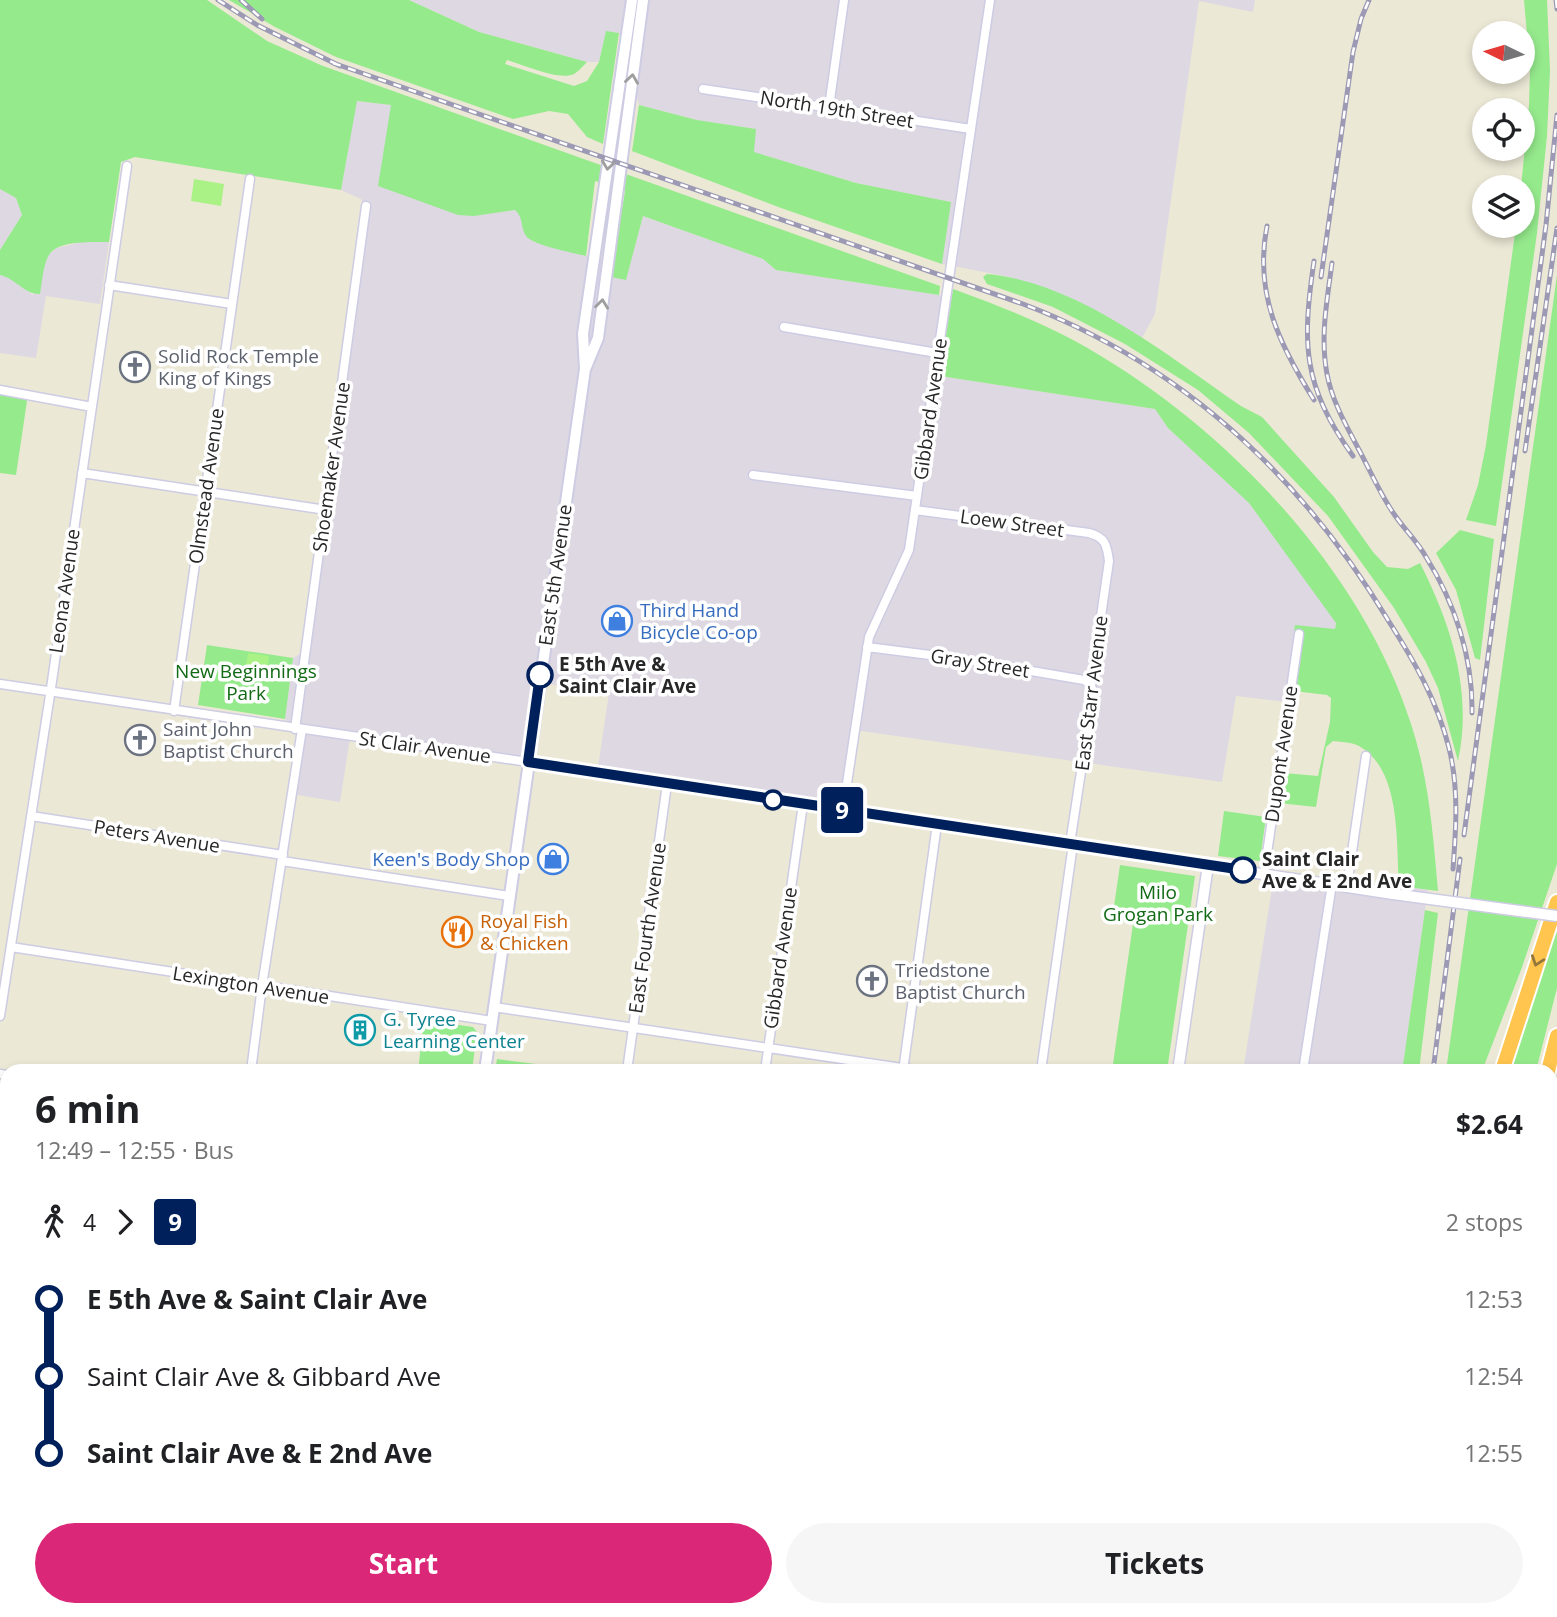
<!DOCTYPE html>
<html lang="en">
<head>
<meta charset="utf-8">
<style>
	body { margin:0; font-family:"Open Sans",sans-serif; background:#f6f6f6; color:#202124; height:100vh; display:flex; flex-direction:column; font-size:26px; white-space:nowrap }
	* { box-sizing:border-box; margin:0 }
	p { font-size:23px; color:#757577 }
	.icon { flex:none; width:38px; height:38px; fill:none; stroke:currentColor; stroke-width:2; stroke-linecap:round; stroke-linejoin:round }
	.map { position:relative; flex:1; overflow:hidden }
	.drawer { position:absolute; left:0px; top:1064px; width:1558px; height:553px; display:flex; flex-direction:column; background:#fff; border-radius:21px 21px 0 0; box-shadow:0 4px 10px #0003 }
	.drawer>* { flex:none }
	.badge { padding:0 14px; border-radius:5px; font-size:24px; line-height:46px }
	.needle { width:46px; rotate:275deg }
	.tools { position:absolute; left:1472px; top:21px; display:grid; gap:14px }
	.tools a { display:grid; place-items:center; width:63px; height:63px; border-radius:50%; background:#fff; box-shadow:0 4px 10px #0003; font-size:35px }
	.map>.badge { position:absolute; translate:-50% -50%; box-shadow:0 0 0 4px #fff }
	.legs { display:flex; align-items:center; gap:10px; height:77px; padding:0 35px; font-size:23px }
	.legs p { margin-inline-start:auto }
	.head { display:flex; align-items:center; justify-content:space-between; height:119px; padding:0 35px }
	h1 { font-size:38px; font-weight:700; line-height:52px }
	.button { display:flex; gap:14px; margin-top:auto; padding:14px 35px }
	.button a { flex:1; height:80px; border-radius:42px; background:#db2777; color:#fff; font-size:28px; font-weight:700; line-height:80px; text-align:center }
	.button a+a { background:#f6f6f6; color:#202124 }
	ul { padding:0 35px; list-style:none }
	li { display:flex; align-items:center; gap:24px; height:77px; font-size:26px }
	li i { display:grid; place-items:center; width:10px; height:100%; margin:0 9px; background:currentColor }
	li i::after { content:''; width:18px; height:18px; margin:-9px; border:5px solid; border-radius:50%; background:#fff }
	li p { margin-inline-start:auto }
	li:first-child i { background:linear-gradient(#0000 50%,currentColor 0) }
	li:last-child i { background:linear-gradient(currentColor 50%,#0000 0) }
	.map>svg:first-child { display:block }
</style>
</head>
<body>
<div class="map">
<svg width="1557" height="1617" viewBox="0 0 1557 1617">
	<rect width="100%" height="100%" fill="#ece8d6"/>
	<path fill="#ded8e3" d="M409 0H1255L1253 12 1199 1 1155 314 1142 338 1108 317 1076 301 1037 286 1005 276 942 264 950 202 856 183 753 152 755 129 697 120 639 105 619 33 606 32 599 62H587L479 32Z
		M356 101 391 105 474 216 515 210 522 216 526 236 534 242 613 263 612 277 626 279 643 216 763 259 776 270 952 297 940 376 1155 409 1168 428 1249 503 1336 622 1335 629 1287 702 1236 696 1222 782 854 730 843 810 597 774 609 693 541 683 526 765 350 738 340 802 291 794 299 730 285 719 293 658 302 653 367 211 361 199 341 190Z
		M0 189 16 198 22 215 0 250Z
		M82 242H109L100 304 46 296 36 358 0 353V275L9 277 33 295 49 254 57 248Z
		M1274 875 1398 892 1399 886 1428 890 1403 1066H1397L1396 1071H1243Z
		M0 1448 7 1455V1610H258L257 1617H0Z
		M1557 1529V1617H1528L1530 1610H1550L1551 1549Z
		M1216 1610H1270L1281 1617H1215Z"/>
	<path fill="#95ea8c" d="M0 0H207L267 41 323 66 940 286 939 295 776 270 763 259 643 216 626 280 611 277 625 191 595 181 586 256C574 253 532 245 526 236 520 227 524 218 515 210L474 216 458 215 378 186 391 105 357 101 341 190 135 157 121 162 109 242C94 242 57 240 49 255 43 265 42 283 40 294 25 295 15 278 0 275V250L22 215 16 198 0 189Z
		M229 0H409L479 32 587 62C584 65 579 71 574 74 560 81 523 65 507 60L505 64 574 86 587 81 599 62 606 31 619 33 603 144 587 137 568 114 549 111 513 119 336 57 275 27Z
		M1524 0H1547L1550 71 1547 136 1537 233 1496 526 1466 520 1478 485 1486 445 1516 226H1522V187H1521L1529 105 1530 69Z
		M639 105 697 120 756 129 754 152 856 183 951 202 942 264 781 208 632 151Z
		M987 274C1078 282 1168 356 1241 406L1262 417 1334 497 1373 552 1387 567 1408 569 1420 563C1451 624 1473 692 1458 761L1438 688 1426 662 1394 608 1328 516 1249 433 1198 390 1125 344 1053 307 987 284 983 277Z
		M1557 275V864L1521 970 1482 1071H1446Z
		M953 289C994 304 1036 320 1075 341 1218 419 1361 566 1411 724 1429 778 1433 835 1438 891L1399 886C1396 844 1402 770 1359 746 1352 742 1341 742 1333 741L1326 747 1316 807 1279 803 1284 773 1318 776 1330 722 1331 698 1327 695 1294 691 1288 688 1295 625 1335 629 1336 623 1249 503 1168 428 1155 409 940 376Z
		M0 394 23 397 27 401 16 475 0 473Z
		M1460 530 1494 539 1480 660 1475 658 1456 590 1436 553Z
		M207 645 293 658 285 719 198 705Z
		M1224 811 1266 817 1260 861 1218 856Z
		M1120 865 1195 876 1167 1071H1112L1133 924 1112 920Z
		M1425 910 1438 913 1419 1071H1396L1397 1065H1403Z
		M1557 929V988L1536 1071H1507Z
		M424 1020 473 1027 477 1032 472 1071H418Z
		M497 1059 552 1066 551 1071H495Z
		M1557 1356V1413L1551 1443V1381Z
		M1557 1459V1529L1551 1549V1481Z
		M1270 1610H1323L1329 1617H1281Z"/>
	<path fill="#aaf286" d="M194 179 224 184 221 206 191 201Z
		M248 653 269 656 266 676 245 673Z"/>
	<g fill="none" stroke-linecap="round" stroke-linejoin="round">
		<g stroke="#cdcce3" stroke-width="11">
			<path id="minor" d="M703 89 971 129
				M829 107 844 0
				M109 285 232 304
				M784 327 937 353
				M0 390 92 407
				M82 473 326 510
				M753 475 917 496
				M915 510 1089 533C1105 537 1107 545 1109 561L1091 685 1093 693 1070 844
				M867 647 961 659 1084 680 1091 685
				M0 684 528 762
				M174 711 250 179
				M295 729 366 206
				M843 810 869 637 909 550 990 0
				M31 816 283 855
				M282 861 509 896
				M1264 874 1299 634
				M1347 886 1366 756
				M11 947 492 1021
				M494 1007 922 1071
				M0 1016 50 695 127 166
				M251 1071 262 986 302 729
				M627 1071 667 784
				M765 1071 803 804
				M903 1071 937 824
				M1041 1071 1073 844
				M1303 1071 1332 884
				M0 1074 7 1075
				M0 1219 7 1220
				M0 1526 7 1519
				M8 1610 91 1617
				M510 1610 558 1617
				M169 1617 171 1610
				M258 1617 259 1610
				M723 1617 724 1610
				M852 1617 853 1610
				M978 1617 979 1610
				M1213 1617 1214 1610"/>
		</g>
		<g stroke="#cdcce3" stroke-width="13">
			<path id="tertiary" d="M528 762 1393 894
				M1178 1071 1208 865
				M1100 1617 1101 1610"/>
		</g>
		<g stroke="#cdcce3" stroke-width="14">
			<path id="secondary" d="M586 367 598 338 643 0
				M485 1071 585 369 583 334 632 0
				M408 1617 409 1610"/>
		</g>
		<g stroke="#fff" stroke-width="16">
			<path id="primary" d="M0 1462 7 1469
				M156 1610 164 1617"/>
		</g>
		<g stroke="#fff" stroke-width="18">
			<path id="motorway" d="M1502 1071 1557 902
				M1548 1071 1557 1036
				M1550 1154 1557 1133
				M1550 1356 1557 1298V1234
				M0 1363 7 1364
				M0 1388 7 1389
				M1550 1460 1557 1433
				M1335 1610 1342 1617
				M1450 1610V1617
				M1424 1617V1610
				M1499 1617 1502 1610"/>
		</g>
		<use href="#minor" stroke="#fff" stroke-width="8"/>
		<use href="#tertiary" stroke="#fff" stroke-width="10"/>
		<use href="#secondary" stroke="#fff" stroke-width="10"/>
		<use href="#primary" stroke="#feff48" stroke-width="12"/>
		<use href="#motorway" stroke="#ffc54e" stroke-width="14"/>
		<g stroke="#9c99b4" stroke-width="5">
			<path id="rail" d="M218 0 257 25 340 66
				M241 0 262 19
				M1556 0 1557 9
				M333 63 1023 304C1181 364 1301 476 1388 620 1414 661 1437 700 1449 748 1459 788 1456 829 1453 869
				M1267 226C1254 293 1279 344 1314 400
				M1314 261C1302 344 1302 385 1353 456
				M1332 263C1327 301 1320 337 1327 374 1332 401 1346 425 1358 448 1370 470 1380 494 1394 514 1404 529 1417 541 1426 557 1455 603 1473 658 1472 713
				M1321 277 1353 52 1361 19 1369 0
				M1525 451 1557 228
				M1464 835 1546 225 1557 115
				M1433 1071 1460 859
				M1354 1617 1355 1610
				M1366 1617 1367 1610"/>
		</g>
		<use href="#rail" stroke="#fff" stroke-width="2.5" stroke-dasharray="8" stroke-linecap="butt"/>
		<g stroke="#cdcce3" stroke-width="13" stroke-linecap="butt">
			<path id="tertiary-bridge" d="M1393 894 1557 916"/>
		</g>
		<g stroke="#fff" stroke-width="18" stroke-linecap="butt">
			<path id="motorway-bridge" d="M1550 1278 1557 1277
				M1550 1319 1557 1325"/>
		</g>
		<use href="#tertiary-bridge" stroke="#fff" stroke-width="10"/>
		<use href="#motorway-bridge" stroke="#ffc54e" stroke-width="14"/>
	</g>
	<defs><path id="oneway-chevron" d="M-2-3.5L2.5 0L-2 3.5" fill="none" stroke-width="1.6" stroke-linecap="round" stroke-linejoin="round" transform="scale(1.75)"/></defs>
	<g stroke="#9e9e9e">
		<use href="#oneway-chevron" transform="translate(632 79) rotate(-82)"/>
		<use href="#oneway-chevron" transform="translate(608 165) rotate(98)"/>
		<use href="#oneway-chevron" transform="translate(602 304) rotate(-83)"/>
	</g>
	<use stroke="#93763a" href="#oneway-chevron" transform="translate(1537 961) rotate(109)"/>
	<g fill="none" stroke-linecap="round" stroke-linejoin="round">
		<g stroke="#fff" stroke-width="16">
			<path id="line-1" d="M540 675 528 762 1243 870"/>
		</g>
		<use href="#line-1" stroke="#00205b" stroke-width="10"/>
	</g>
	<defs>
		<g id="church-ring" transform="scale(1.575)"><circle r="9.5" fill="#fff" stroke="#6b7280" stroke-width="1.5"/><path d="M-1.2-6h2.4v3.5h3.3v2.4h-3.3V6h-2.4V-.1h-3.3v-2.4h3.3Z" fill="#6b7280"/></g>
		<g id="shop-ring" transform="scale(1.575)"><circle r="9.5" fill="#fff" stroke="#3f7fe0" stroke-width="1.5"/><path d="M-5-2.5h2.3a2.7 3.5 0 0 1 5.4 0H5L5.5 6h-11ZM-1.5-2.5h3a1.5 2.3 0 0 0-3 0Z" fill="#3f7fe0"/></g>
		<g id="restaurant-ring" transform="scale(1.575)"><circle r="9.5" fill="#fff" stroke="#e8710a" stroke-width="1.5"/><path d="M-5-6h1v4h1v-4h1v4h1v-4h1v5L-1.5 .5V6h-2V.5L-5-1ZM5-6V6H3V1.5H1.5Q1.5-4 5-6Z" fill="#e8710a"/></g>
		<g id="building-ring" transform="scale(1.575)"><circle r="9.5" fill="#fff" stroke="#0f9aa8" stroke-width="1.5"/><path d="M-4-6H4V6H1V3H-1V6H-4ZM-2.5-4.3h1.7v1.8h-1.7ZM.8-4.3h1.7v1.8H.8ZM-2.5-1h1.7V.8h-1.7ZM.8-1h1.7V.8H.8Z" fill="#0f9aa8"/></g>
	</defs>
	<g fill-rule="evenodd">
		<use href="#church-ring" x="135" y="367"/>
		<use href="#shop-ring" x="617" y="621"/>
		<use href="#church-ring" x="140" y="740"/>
		<use href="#shop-ring" x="553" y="859"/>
		<use href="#restaurant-ring" x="457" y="932"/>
		<use href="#church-ring" x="872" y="981"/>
		<use href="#building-ring" x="360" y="1030"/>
	</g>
	<g fill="#fff" stroke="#00205b" stroke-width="3.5">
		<circle cx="540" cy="675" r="12"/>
		<circle cx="773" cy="800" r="9"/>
		<circle cx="1243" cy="870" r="12"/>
	</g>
	<g text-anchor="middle" stroke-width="7" stroke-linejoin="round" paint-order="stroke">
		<g font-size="19" fill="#272727" stroke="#fff">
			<text transform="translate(837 109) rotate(9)" y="7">North 19th Street</text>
			<text transform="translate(930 409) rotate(-82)" y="7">Gibbard Avenue</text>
			<text transform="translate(331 467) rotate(-82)" y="7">Shoemaker Avenue</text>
			<text transform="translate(206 486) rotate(-82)" y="7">Olmstead Avenue</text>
			<text transform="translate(1012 523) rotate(8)" y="7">Loew Street</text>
			<text transform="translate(555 575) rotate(-82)" y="7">East 5th Avenue</text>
			<text transform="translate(64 591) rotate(-82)" y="7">Leona Avenue</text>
			<text transform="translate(980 663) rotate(9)" y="7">Gray Street</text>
			<text transform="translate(1091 693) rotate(-83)" y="7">East Starr Avenue</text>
			<text transform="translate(425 747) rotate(8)" y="7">St Clair Avenue</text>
			<text transform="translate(1281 754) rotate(-82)" y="7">Dupont Avenue</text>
			<text transform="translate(157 836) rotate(9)" y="7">Peters Avenue</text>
			<text transform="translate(647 928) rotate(-82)" y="7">East Fourth Avenue</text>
			<text transform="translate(780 958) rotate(-82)" y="7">Gibbard Avenue</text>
			<text transform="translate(251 985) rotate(9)" y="7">Lexington Avenue</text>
		</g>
		<g font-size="19" fill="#5b616d" stroke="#fff" text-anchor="start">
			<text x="158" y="363">Solid Rock Temple<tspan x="158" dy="22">King of Kings</tspan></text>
			<text x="163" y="736">Saint John<tspan x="163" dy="22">Baptist Church</tspan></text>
			<text x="895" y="977">Triedstone<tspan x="895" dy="22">Baptist Church</tspan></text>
		</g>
		<g font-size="19" fill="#366cbe" stroke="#fff" text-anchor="start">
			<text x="640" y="617">Third Hand<tspan x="640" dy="22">Bicycle Co-op</tspan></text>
			<text x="530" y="866" text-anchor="end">Keen's Body Shop</text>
		</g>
		<g font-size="19" font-weight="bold" fill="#272727" stroke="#fff" text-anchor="start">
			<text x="559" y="671">E 5th Ave &amp;<tspan x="559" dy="22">Saint Clair Ave</tspan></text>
			<text x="1262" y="866">Saint Clair<tspan x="1262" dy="22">Ave &amp; E 2nd Ave</tspan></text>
		</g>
		<g font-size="19" fill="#116a14" stroke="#fff">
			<text x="246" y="678">New Beginnings<tspan x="246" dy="22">Park</tspan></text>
			<text x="1158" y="899">Milo<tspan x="1158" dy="22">Grogan Park</tspan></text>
		</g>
		<g font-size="19" fill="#c56008" stroke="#fff" text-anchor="start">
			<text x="480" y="928">Royal Fish<tspan x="480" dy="22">&amp; Chicken</tspan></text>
		</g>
		<g font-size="19" fill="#0d838f" stroke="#fff" text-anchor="start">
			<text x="383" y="1026">G. Tyree<tspan x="383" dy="22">Learning Center</tspan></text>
		</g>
	</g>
</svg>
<div class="tools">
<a><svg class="needle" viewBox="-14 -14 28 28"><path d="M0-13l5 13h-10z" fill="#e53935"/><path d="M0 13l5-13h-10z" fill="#757577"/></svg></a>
<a><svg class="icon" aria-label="locate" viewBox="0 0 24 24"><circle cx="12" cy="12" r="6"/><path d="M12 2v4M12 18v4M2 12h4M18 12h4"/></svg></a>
<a><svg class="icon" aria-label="layers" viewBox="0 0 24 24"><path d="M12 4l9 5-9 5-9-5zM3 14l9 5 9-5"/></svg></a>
</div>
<b class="badge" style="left:842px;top:810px;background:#00205b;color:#fff">9</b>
<section class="drawer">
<div class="head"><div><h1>6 min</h1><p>12:49 – 12:55 · Bus</p></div><b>$2.64</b></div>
<div class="legs"><svg class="icon" aria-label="walk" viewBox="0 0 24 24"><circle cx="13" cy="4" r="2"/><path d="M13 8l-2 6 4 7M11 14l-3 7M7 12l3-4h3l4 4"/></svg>4<svg class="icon" aria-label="forward" viewBox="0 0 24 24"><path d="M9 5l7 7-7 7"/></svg><b class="badge" style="background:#00205b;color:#fff">9</b><p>2 stops</p></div>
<ul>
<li><i style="color:#00205b"></i><b>E 5th Ave &amp; Saint Clair Ave</b><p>12:53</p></li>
<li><i style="color:#00205b"></i><span>Saint Clair Ave &amp; Gibbard Ave</span><p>12:54</p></li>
<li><i style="color:#00205b"></i><b>Saint Clair Ave &amp; E 2nd Ave</b><p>12:55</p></li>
</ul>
<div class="button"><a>Start</a><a>Tickets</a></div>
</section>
</div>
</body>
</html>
